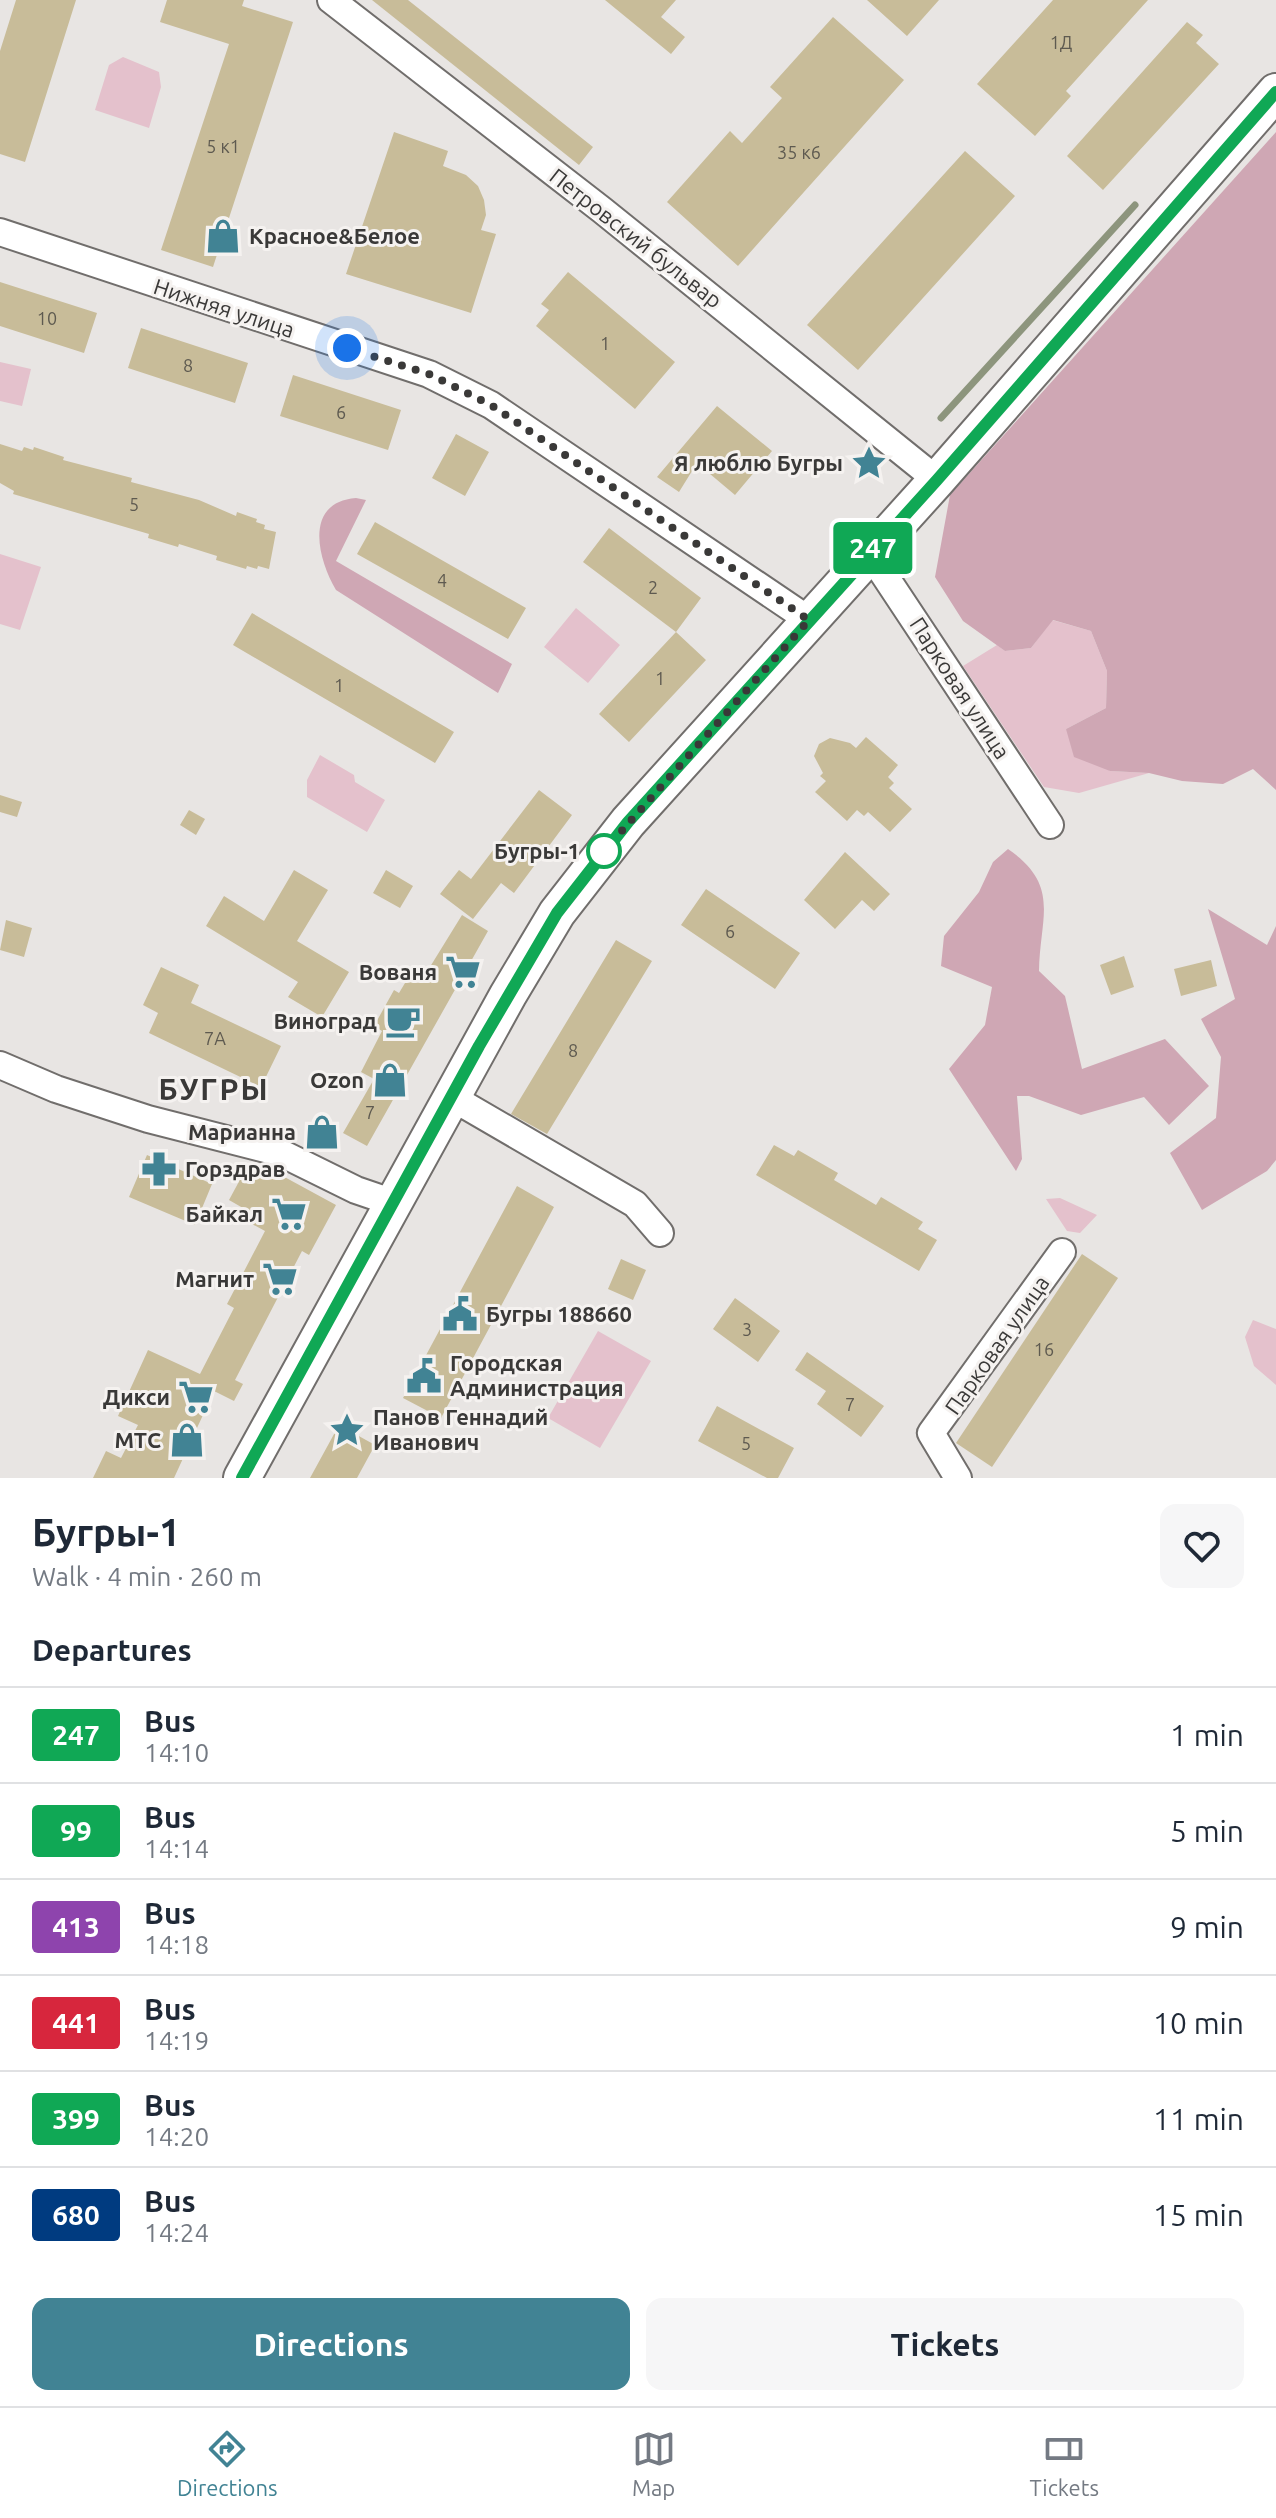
<!DOCTYPE html>
<html lang="en">
<head>
<meta charset="utf-8">
<style>
	body { margin:0; font-family:Ubuntu,sans-serif; background:#f6f6f7; color:#1f2937; height:100vh; display:flex; flex-direction:column; font-size:30px; white-space:nowrap }
	* { box-sizing:border-box; margin:0 }
	p { font-size:26px; color:#747a83 }
	.icon { flex:none; width:44px; height:44px; fill:none; stroke:currentColor; stroke-width:2; stroke-linecap:round; stroke-linejoin:round }
	.map { position:relative; height:1478px; overflow:hidden }
	.side { display:flex; flex-direction:column; background:#fff; flex:1 }
	.side>* { flex:none }
	.badge { padding:0 16px; border-radius:6px; font-size:28px; line-height:52px }
	.you { position:absolute; width:40px; height:40px; margin:-20px; border:6px solid #fff; border-radius:50%; background:#1a73e8; box-shadow:0 0 0 12px #1a73e833 }
	.map>.badge { position:absolute; translate:-50% -50%; box-shadow:0 0 0 4px #fff }
	h2 { padding:0 32px; font-size:30px; line-height:72px }
	.round { display:grid; place-items:center; flex:none; width:84px; height:84px; border-radius:16px; background:#f6f6f7 }
	.headline { display:flex; align-items:center; justify-content:space-between; height:136px; padding:0 32px }
	h1 { font-size:38px; font-weight:700; line-height:60px }
	.action { display:flex; gap:16px; margin-top:auto; padding:16px 32px }
	.action a { flex:1; height:92px; border-radius:16px; background:#418394; color:#fff; font-size:32px; font-weight:700; line-height:92px; text-align:center }
	.action a+a { background:#f6f6f7; color:#1f2937 }
	ul { padding:0; list-style:none }
	li { display:flex; align-items:center; gap:24px; height:96px; padding:0 32px; border-top:2px solid #e0e1e3 }
	li div { flex:1 }
	li b { display:block; font-size:30px }
	li em { font-style:normal }
	li .badge { min-width:88px; font-weight:700; text-align:center }
	.dock { display:flex; justify-content:space-around; align-items:center; height:112px; border-top:2px solid #e0e1e3; background:#fff; font-size:22px; color:#747a83 }
	.dock a { display:grid; justify-items:center; gap:4px }
	.dock .selected { color:#418394 }
	.map>svg:first-child { display:block }
</style>
</head>
<body>
<div class="map">
<svg width="1276" height="1478" viewBox="0 0 1276 1478">
	<rect width="100%" height="100%" fill="#e8e5e3"/>
	<path fill="#e4c1cc" d="M123 57 159 72 161 87 149 128 95 110 109 65Z
		M0 362 31 369 22 406 0 401Z
		M0 554 41 567 20 630 0 624Z
		M576 608 620 645 588 683 544 647Z
		M1052 620 1091 631 1107 671 1106 708 1066 729 1110 771 1149 773 1079 793 1044 787 963 666 997 645 1005 651 1031 648Z
		M320 755 354 775 355 782 385 800 367 832 307 797V780Z
		M1060 1198 1097 1215 1080 1233 1067 1231 1046 1199Z
		M1253 1320 1276 1329V1385L1254 1366 1245 1337Z
		M598 1331 651 1361 600 1448 548 1418Z"/>
	<path fill="#cfa7b4" d="M1276 132V790L1253 769 1223 784 1182 781 1149 773 1110 771 1074 757 1066 729 1106 708 1107 671 1091 631 1053 620 1031 648 1005 651 963 621 935 577 950 495Z
		M356 498 366 500 336 561 512 664 498 693 336 590C317 558 304 502 356 498Z
		M1008 849C1061 886 1040 916 1039 971L1065 996 1082 1069 1165 1039 1209 1086 1169 1125 1144 1097 1081 1115 1029 1096H1017L1022 1159 1016 1171 949 1069 985 1025 992 987 941 966 944 936 979 892 993 862Z
		M1208 909 1267 945 1276 926V1160L1267 1171 1202 1210 1170 1153 1216 1118 1221 1057 1201 1019 1235 999Z"/>
	<g fill="none" stroke-linecap="round" stroke-linejoin="round">
		<path stroke="#8d957d" stroke-width="7" d="M941 418 1135 205"/>
	</g>
	<path fill="#c8bc99" d="M16 0H76L25 162 0 154V51Z
		M167 0H244L242 6 293 22 213 267 161 250 229 44 160 22Z
		M372 0H408L593 147 579 165Z
		M605 0H676L661 17 685 37 671 54Z
		M867 0H939L907 36Z
		M1053 0H1148L1066 91 1071 96 1035 136 977 84Z
		M833 17 904 80 738 266 667 202 730 131 742 143 782 98 770 87Z
		M1187 22 1203 35 1196 43 1219 64 1103 190 1067 156Z
		M394 132 448 151 443 166 466 175 478 186 484 200 486 215 481 230 496 234 471 313 346 274Z
		M965 151 1015 196 858 370 807 325Z
		M568 272 675 362 635 409 536 326 549 310 541 304Z
		M0 282 97 313 84 353 0 326Z
		M141 328 248 363 235 403 128 368Z
		M293 375 401 410 388 450 280 416Z
		M717 406 772 451 735 495 697 463 679 492 657 477Z
		M456 434 489 452 465 496 432 478Z
		M0 444 22 451 24 447 33 450 34 447 64 457 63 460 132 478 131 482 199 500 236 516 237 512 257 519 256 522 265 525 264 529 276 532 269 569 258 566 257 569 247 566 246 569 216 560 217 556 179 544 178 547 148 538 149 534 13 494 14 491 0 483Z
		M375 522 526 608 508 639 357 554Z
		M609 528 701 598 676 632 583 562Z
		M252 613 454 732 435 763 233 645Z
		M676 632 706 660 629 742 599 714Z
		M866 737 898 765 888 777 894 783 889 788 912 809 890 832 868 812 864 816 857 810 847 821 815 792 826 781 820 776 823 773 814 756 819 744 830 738 850 743 856 748Z
		M539 790 572 815 514 893 501 883 473 919 440 894 459 870 471 879Z
		M0 795 22 802 17 817 0 812Z
		M189 810 205 819 196 835 180 825Z
		M845 852 890 894 874 911 862 900 835 929 804 900Z
		M294 870 328 890 297 941 349 972 322 1017 288 997 298 982 206 926 224 896 264 921Z
		M386 870 413 886 400 908 373 893Z
		M706 889 800 953 775 989 681 925Z
		M462 915 488 931 367 1146 343 1133 374 1079 361 1072 382 1031 374 1026 394 990 399 993 414 968 425 975Z
		M6 920 32 928 24 957 0 950Z
		M616 940 652 961 547 1134 511 1114Z
		M1124 956 1134 987 1111 995 1100 965Z
		M1211 960 1217 986 1181 996 1174 969Z
		M161 967 199 985 191 1003 281 1046 261 1087 149 1033 158 1013 143 1005Z
		M317 1118 336 1128 326 1146 308 1136Z
		M774 1145 794 1156 798 1150 838 1173 834 1180 876 1205 881 1197 923 1222 918 1229 937 1240 919 1271 756 1175Z
		M147 1155 212 1184 195 1225 129 1197Z
		M249 1163 277 1179 279 1174 336 1205 309 1255 302 1251 235 1380 243 1384 234 1401 214 1391 174 1478H93L106 1451 121 1458 138 1425 118 1416 148 1350 200 1374 234 1308 227 1304 265 1231 252 1224 257 1216 229 1200Z
		M517 1186 554 1207 441 1418 403 1398Z
		M1082 1254 1118 1278 992 1467 956 1443Z
		M621 1259 646 1270 633 1300 608 1289Z
		M735 1298 780 1331 758 1362 713 1329Z
		M807 1352 884 1406 861 1437 817 1404 826 1391 795 1370Z
		M717 1406 794 1448 778 1478H767L698 1441Z
		M339 1425 375 1445 357 1478H310Z"/>
	<g fill="none" stroke-linecap="round" stroke-linejoin="round">
		<g stroke="#716e6c" stroke-width="30">
			<path id="street" d="M331 0 602 210 937 480
				M0 232 429 374 491 405 809 620
				M869 552 1050 825
				M0 1065 56 1089 148 1119 281 1153 356 1190 394 1203
				M451 1097 635 1204 660 1233
				M958 1478 931 1433 1062 1252"/>
		</g>
		<g stroke="#716e6c" stroke-width="40">
			<path id="secondary" d="M242 1478 508 995 557 913 628 822 937 480 1276 92"/>
		</g>
		<use href="#street" stroke="#fff" stroke-width="26"/>
		<use href="#secondary" stroke="#fff" stroke-width="36"/>
	</g>
	<g fill="none" stroke-linecap="round" stroke-linejoin="round">
		<g stroke="#fff" stroke-width="18">
			<path id="line" d="M242 1478 479 1046 557 913 628 822 937 480 1276 92"/>
		</g>
		<use href="#line" stroke="#10a855" stroke-width="12"/>
		<path stroke="#3a3938" stroke-width="8" stroke-dasharray="0 14.4" d="M347 348 429 374 491 405 809 620 604 851"/>
	</g>
	<defs>
		<g id="shop-bare" transform="scale(2.76)"><path d="M-5-2.5h2.3a2.7 3.5 0 0 1 5.4 0H5L5.5 6h-11ZM-1.5-2.5h3a1.5 2.3 0 0 0-3 0Z" fill="#418394" stroke="#f5f2f0" stroke-width="2.5" paint-order="stroke"/></g>
		<g id="sight-bare" transform="scale(2.76)"><path d="M0-6L1.8-2.2L6-1.7L2.9 1.2L3.7 5.4L0 3.3L-3.7 5.4L-2.9 1.2L-6-1.7L-1.8-2.2Z" fill="#418394" stroke="#f5f2f0" stroke-width="2.5" paint-order="stroke"/></g>
		<g id="supermarket-bare" transform="scale(2.76)"><path d="M-6-5.5h2.5l.6 2H6L4.5 2H-2.5L-4.4-4H-6ZM-1.5 3.2a1.3 1.3 0 1 0 .1 0ZM3 3.2a1.3 1.3 0 1 0 .1 0Z" fill="#418394" stroke="#f5f2f0" stroke-width="2.5" paint-order="stroke"/></g>
		<g id="cafe-bare" transform="scale(2.76)"><path d="M-5.5-4.5H6V0H3Q3 3.5 0 3.5H-2.5Q-5.5 3.5-5.5 0ZM3-3.2v2h1.7v-2ZM-6 4.5H4V6H-6Z" fill="#418394" stroke="#f5f2f0" stroke-width="2.5" paint-order="stroke"/></g>
		<g id="pharmacy-bare" transform="scale(2.76)"><path d="M-2-6h4v4h4v4h-4v4h-4v-4h-4v-4h4Z" fill="#418394" stroke="#f5f2f0" stroke-width="2.5" paint-order="stroke"/></g>
		<g id="civic-bare" transform="scale(2.76)"><path d="M-.6-6.5H3V-4.5H.6V-3L4-1V1h2V6H-6V1h2V-1L-.6-3ZM-1.2 2.5V6h2.4V2.5Z" fill="#418394" stroke="#f5f2f0" stroke-width="2.5" paint-order="stroke"/></g>
	</defs>
	<g fill-rule="evenodd">
		<use href="#shop-bare" x="223" y="236"/>
		<use href="#sight-bare" x="869" y="463"/>
		<use href="#supermarket-bare" x="463" y="972"/>
		<use href="#cafe-bare" x="403" y="1021"/>
		<use href="#shop-bare" x="390" y="1080"/>
		<use href="#shop-bare" x="322" y="1132"/>
		<use href="#pharmacy-bare" x="159" y="1169"/>
		<use href="#supermarket-bare" x="289" y="1214"/>
		<use href="#supermarket-bare" x="280" y="1279"/>
		<use href="#civic-bare" x="460" y="1314"/>
		<use href="#civic-bare" x="424" y="1376"/>
		<use href="#supermarket-bare" x="196" y="1397"/>
		<use href="#sight-bare" x="347" y="1430"/>
		<use href="#shop-bare" x="187" y="1440"/>
	</g>
	<circle fill="#fff" stroke="#10a855" stroke-width="4" cx="604" cy="851" r="16"/>
	<g text-anchor="middle" stroke-width="6" stroke-linejoin="round" paint-order="stroke">
		<g font-size="18" fill="#5e5a50">
			<text x="1061" y="49">1Д</text>
			<text x="223" y="153">5 к1</text>
			<text x="799" y="159">35 к6</text>
			<text x="47" y="325">10</text>
			<text x="605" y="350">1</text>
			<text x="188" y="372">8</text>
			<text x="341" y="419">6</text>
			<text x="134" y="511">5</text>
			<text x="442" y="587">4</text>
			<text x="653" y="594">2</text>
			<text x="660" y="685">1</text>
			<text x="339" y="692">1</text>
			<text x="730" y="938">6</text>
			<text x="215" y="1045">7А</text>
			<text x="573" y="1057">8</text>
			<text x="370" y="1119">7</text>
			<text x="747" y="1336">3</text>
			<text x="1044" y="1356">16</text>
			<text x="850" y="1411">7</text>
			<text x="746" y="1450">5</text>
		</g>
		<g font-size="22" font-weight="bold" fill="#3a3938" stroke="#f5f2f0" text-anchor="end">
			<text x="249" y="244" text-anchor="start">Красное&amp;Белое</text>
			<text x="843" y="471">Я люблю Бугры</text>
			<text x="437" y="980">Вованя</text>
			<text x="377" y="1029">Виноград</text>
			<text x="364" y="1088">Ozon</text>
			<text x="296" y="1140">Марианна</text>
			<text x="185" y="1177" text-anchor="start">Горздрав</text>
			<text x="263" y="1222">Байкал</text>
			<text x="254" y="1287">Магнит</text>
			<text x="486" y="1322" text-anchor="start">Бугры 188660</text>
			<text x="450" y="1371" text-anchor="start">Городская<tspan x="450" dy="25">Администрация</tspan></text>
			<text x="170" y="1405">Дикси</text>
			<text x="373" y="1425" text-anchor="start">Панов Геннадий<tspan x="373" dy="25">Иванович</tspan></text>
			<text x="161" y="1448">МТС</text>
		</g>
		<g font-size="22" fill="#3a3938" stroke="#f5f2f0">
			<text transform="translate(636 238) rotate(38)" y="8">Петровский бульвар</text>
			<text transform="translate(224 308) rotate(18)" y="8">Нижняя улица</text>
			<text transform="translate(960 688) rotate(57)" y="8">Парковая улица</text>
			<text transform="translate(997 1345) rotate(-55)" y="8">Парковая улица</text>
		</g>
		<g font-size="22" font-weight="bold" fill="#3a3938" stroke="#f5f2f0" text-anchor="end">
			<text x="580" y="859">Бугры-1</text>
		</g>
		<g font-size="30" font-weight="bold" letter-spacing="2" fill="#3a3938" stroke="#f5f2f0">
			<text x="214" y="1100">БУГРЫ</text>
		</g>
	</g>
</svg>
<div class="you" style="left:347px;top:348px"></div>
<b class="badge" style="left:873px;top:548px;background:#10a855;color:#fff">247</b>
</div>
<section class="side">
<div class="headline"><div><h1>Бугры-1</h1><p>Walk · 4 min · 260 m</p></div><a class="round"><svg class="icon" aria-label="heart" viewBox="0 0 24 24"><path d="M12 20l-8-8c-3-5 5-10 8-4 3-6 11-1 8 4z"/></svg></a></div>
<h2>Departures</h2>
<ul>
<li><span class="badge" style="background:#10a855;color:#fff">247</span><div><b>Bus</b><p>14:10</p></div><em>1 min</em></li>
<li><span class="badge" style="background:#10a855;color:#fff">99</span><div><b>Bus</b><p>14:14</p></div><em>5 min</em></li>
<li><span class="badge" style="background:#8e44ad;color:#fff">413</span><div><b>Bus</b><p>14:18</p></div><em>9 min</em></li>
<li><span class="badge" style="background:#d7263d;color:#fff">441</span><div><b>Bus</b><p>14:19</p></div><em>10 min</em></li>
<li><span class="badge" style="background:#10a855;color:#fff">399</span><div><b>Bus</b><p>14:20</p></div><em>11 min</em></li>
<li><span class="badge" style="background:#003b80;color:#fff">680</span><div><b>Bus</b><p>14:24</p></div><em>15 min</em></li>
</ul>
<div class="action"><a>Directions</a><a>Tickets</a></div>
</section>
<nav class="dock">
<a class="selected"><svg class="icon" aria-label="directions" viewBox="0 0 24 24"><path d="M12 3l9 9-9 9-9-9zM9 14v-3h6M13 9l2 2-2 2"/></svg>Directions</a>
<a><svg class="icon" aria-label="map" viewBox="0 0 24 24"><path d="M3 6l6-2 6 2 6-2v14l-6 2-6-2-6 2zM9 4v14M15 6v14"/></svg>Map</a>
<a><svg class="icon" aria-label="tickets" viewBox="0 0 24 24"><path d="M3 7h18v10H3zM15 7v10"/></svg>Tickets</a>
</nav>
</body>
</html>
